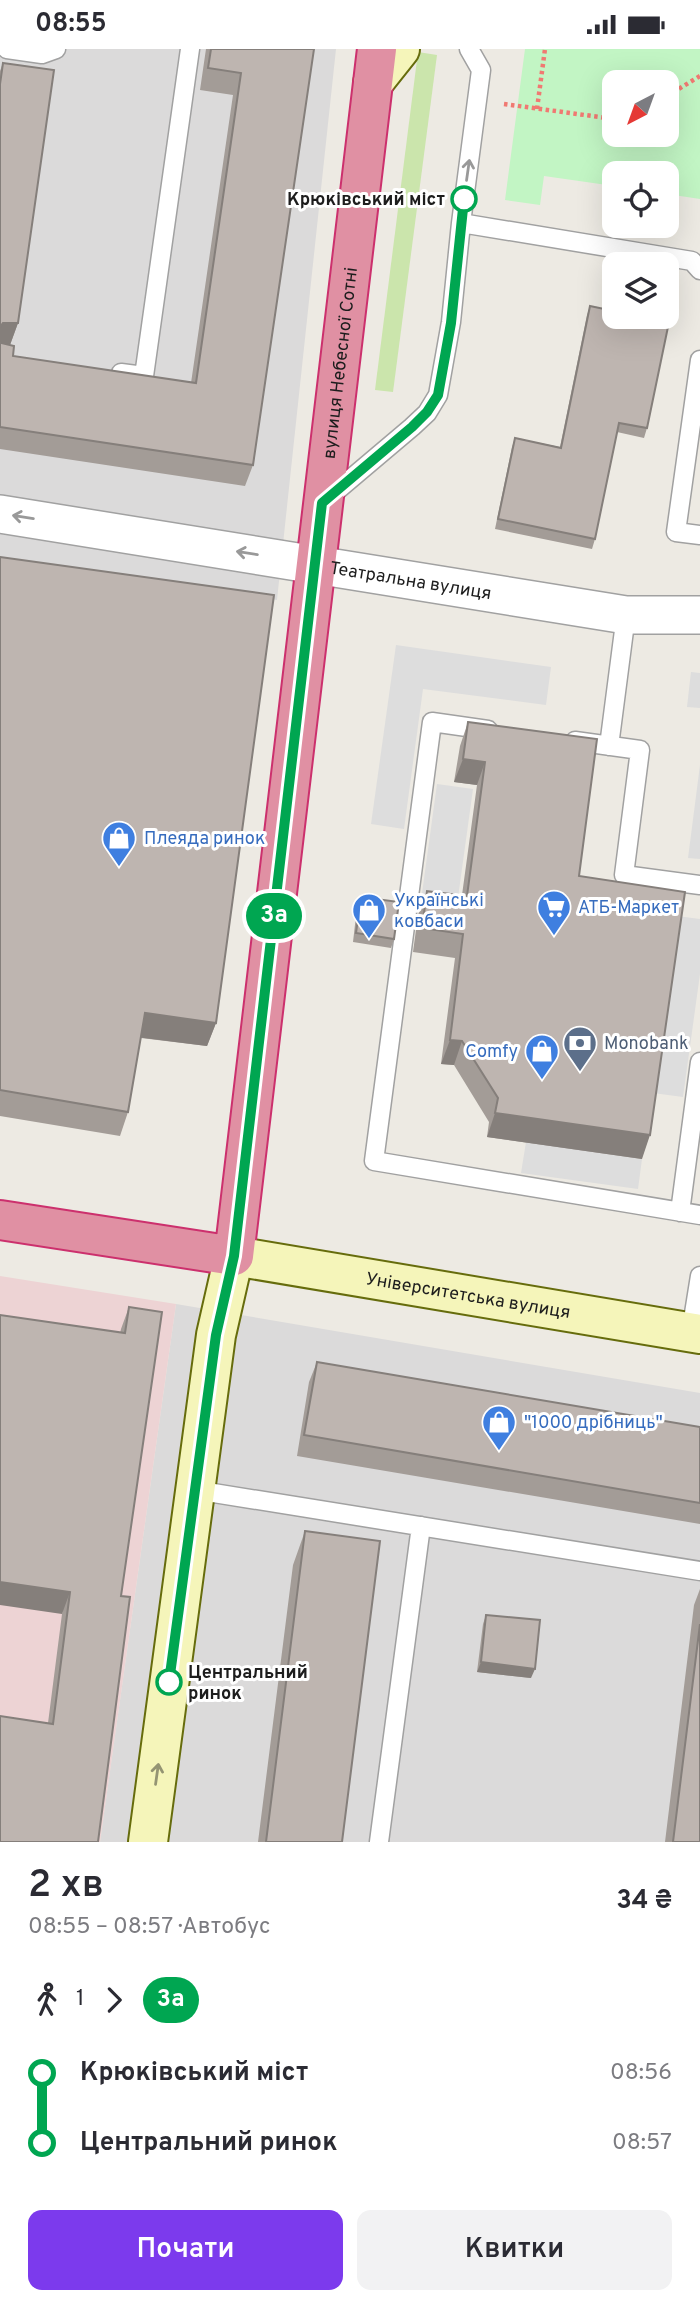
<!DOCTYPE html>
<html lang="uk">
<head>
<meta charset="utf-8">
<style>
	body { margin:0; font-family:Overpass,sans-serif; background:#f2f2f3; color:#2b2b33; height:100vh; display:flex; flex-direction:column; font-size:26px; white-space:nowrap }
	* { box-sizing:border-box; margin:0 }
	p { font-size:23px; color:#7c7c81 }
	.icon { flex:none; width:38px; height:38px; fill:none; stroke:currentColor; stroke-width:2; stroke-linecap:round; stroke-linejoin:round }
	.map { position:relative; height:1793px; overflow:hidden }
	.panel { display:flex; flex-direction:column; background:#fff; flex:1 }
	.panel>* { flex:none }
	.badge { padding:0 14px; border-radius:23px; font-size:24px; line-height:46px }
	.needle { width:46px; rotate:221deg }
	.fabs { position:absolute; left:602px; top:21px; display:grid; gap:14px }
	.fabs a { display:grid; place-items:center; width:77px; height:77px; border-radius:14px; background:#fff; box-shadow:0 7px 28px #0002; font-size:35px }
	.map>.badge { position:absolute; translate:-50% -50%; box-shadow:0 0 0 4px #fff }
	.legs { display:flex; align-items:center; gap:10px; height:77px; padding:0 28px; font-size:23px }
	.legs p { margin-inline-start:auto }
	.overview { display:flex; align-items:center; justify-content:space-between; height:119px; padding:0 28px }
	h1 { font-size:38px; font-weight:600; line-height:52px }
	.button { display:flex; gap:14px; margin-top:auto; padding:14px 28px }
	.button a { flex:1; height:80px; border-radius:14px; background:#7c3aed; color:#fff; font-size:28px; font-weight:600; line-height:80px; text-align:center }
	.button a+a { background:#f2f2f3; color:#2b2b33 }
	ul { padding:0 28px; list-style:none }
	li { display:flex; align-items:center; gap:24px; height:70px; font-size:26px }
	li i { display:grid; place-items:center; width:10px; height:100%; margin:0 9px; background:currentColor }
	li i::after { content:''; width:18px; height:18px; margin:-9px; border:5px solid; border-radius:50%; background:#fff }
	li p { margin-inline-start:auto }
	li:first-child i { background:linear-gradient(#0000 50%,currentColor 0) }
	li:last-child i { background:linear-gradient(currentColor 50%,#0000 0) }
	.status { display:flex; justify-content:space-between; align-items:center; height:49px; padding:0 35px; background:#fff; direction:ltr }
	.status svg { height:19px; fill:currentColor }
	.map>svg:first-child { display:block }
</style>
</head>
<body>
<div class="status"><b>08:55</b><svg viewBox="0 0 49 12"><path d="M0 12V9h3v3zM5 12V6h3v6zM10 12V3h3v9zM15 12V0h3v12zM26 1h20v11H26zM47 4h2v5h-2z"/></svg></div>
<div class="map">
<svg width="700" height="1793" viewBox="0 0 700 1793">
	<rect width="100%" height="100%" fill="#edeae3"/>
	<path fill="#dbdada" d="M0 0H336L277 551 0 512Z
		M176 1255 700 1344V1793H100Z"/>
	<path fill="#edd3d4" d="M0 1227 176 1255 100 1793H0Z"/>
	<path fill="#cbe5ac" d="M418 3 437 6 393 343 375 341Z"/>
	<path fill="#c2f5c4" fill-rule="evenodd" d="M525 0H700V150L667 145V124H614V137L544 127 540 156 505 151ZM614 33H667V86H614Z"/>
	<path fill="#ddd" d="M396 596 551 618 546 656 423 640 404 780 371 775Z
		M691 623 700 624V659L687 658Z
		M700 716V810L688 809Z
		M437 735 473 740 456 863 420 859Z
		M677 867 700 870V925L683 1048 653 1044Z
		M526 1093 642 1110 638 1140 521 1124Z"/>
	<g fill="none" stroke-linecap="round" stroke-linejoin="round">
		<g stroke="#a1a1a1" stroke-width="21">
			<path id="lane" d="M7 0 42 5 56 0
				M461 174 692 212 700 221
				M700 311 676 483 700 486
				M121 324 144 327 190 0
				M328 449 412 378 427 364 438 346 451 273 461 174 481 21 469 0
				M488 681 432 673 374 1112 700 1166
				M575 692 640 701 624 826 700 836
				M609 697 626 566
				M680 1163 700 1013
				M691 1283 700 1227
				M195 1441 700 1522
				M379 1793 421 1477"/>
		</g>
		<g stroke="#a1a1a1" stroke-width="40">
			<g id="street">
				<path id="s1" d="M0 465 626 566H700"/>
			</g>
		</g>
		<g stroke="#666c0c" stroke-width="42">
			<g id="secondary">
				<path d="M373 34 400 0"/>
				<path id="s2" d="M148 1793 216 1286 234 1207 700 1285"/>
			</g>
		</g>
		<g stroke="#cc306d" stroke-width="42">
			<g id="highway">
				<path id="s3" d="M0 1171 234 1207 377 0"/>
			</g>
		</g>
		<path stroke="#f07972" stroke-width="4.5" stroke-dasharray="3.5 3.5" stroke-linecap="butt" d="M667 47 700 27
			M504 55 614 70
			M537 60 545 0"/>
		<use href="#lane" stroke="#fff" stroke-width="18"/>
		<use href="#street" stroke="#fff" stroke-width="37"/>
		<use href="#secondary" stroke="#f5f5ba" stroke-width="38"/>
		<use href="#highway" stroke="#e090a3" stroke-width="38"/>
	</g>
	<path fill="#a39c97" d="M206 0H314L253 416 245 437 0 400V22L3 14 18 274 10 296 13 307 191 334 233 46 200 41Z
		M590 257 647 379 644 389 617 383 595 490 592 500 495 480 512 398 515 389 560 398 587 266Z
		M0 508 216 974 207 997 141 989 128 1063 120 1087 0 1067Z
		M468 673 579 827 642 1110 487 1088 489 1073 454 1016 441 1015 455 909 413 903 418 866 427 842 462 846 477 736 454 733 460 697Z
		M361 848 394 890 391 899 353 893 357 858Z
		M129 1258 121 1547 98 1793 48 1674 62 1565 121 1280Z
		M317 1313 700 1378V1475L297 1407 309 1333Z
		M305 1482 342 1793H258L293 1516Z
		M700 1540V1793H665L694 1556Z
		M486 1566 531 1629 477 1623 483 1575Z"/>
	<path fill="#857f7b" d="M3 274H18L10 296H0V278Z
		M463 710 485 713 477 736 454 733Z
		M145 964 216 974 207 997 136 988Z
		M450 991 462 992 454 1016 441 1015Z
		M495 1064 650 1086 642 1110 487 1088Z
		M0 1533 70 1543 62 1565 0 1556Z
		M481 1613 535 1620 531 1629 477 1623Z"/>
	<path fill="#beb5b0" stroke="#857f7b" stroke-width="2" d="M211 0H314L253 416 0 378V292L1 294 14 297 13 307 196 334 241 24 208 19Z
		M3 14 54 21 18 274H3L0 278V35Z
		M590 257 614 262V268H643L669 273 647 379 619 374 595 490 498 470 515 389 561 399Z
		M0 508 274 546 216 974 145 964 128 1063 0 1041Z
		M468 673 597 690 579 827 685 843 650 1086 495 1064 498 1049 462 992 450 991 463 885 422 879 427 842 467 847 485 713 463 710Z
		M361 848 399 853 394 890 356 884Z
		M129 1258 162 1263 121 1547 130 1548 98 1793H0V1667L53 1675 70 1543 0 1533V1266L125 1284Z
		M317 1313 700 1378V1454L304 1386Z
		M305 1482 380 1492 342 1793H266Z
		M486 1566 540 1571 535 1620 481 1613Z
		M700 1575V1793H673Z"/>
	<defs><path id="oneway-shaft" d="M-6 0H5M1.5-3L5.5 0L1.5 3" fill="none" stroke-width="1.6" stroke-linecap="round" stroke-linejoin="round" transform="scale(1.75)"/></defs>
	<g stroke="#999">
		<use href="#oneway-shaft" transform="translate(468 121) rotate(-82)"/>
		<use href="#oneway-shaft" transform="translate(23 468) rotate(-171)"/>
		<use href="#oneway-shaft" transform="translate(247 504) rotate(-171)"/>
	</g>
	<use stroke="#949473" href="#oneway-shaft" transform="translate(157 1725) rotate(-82)"/>
	<g fill="none" stroke-linecap="round" stroke-linejoin="round">
		<g stroke="#fff" stroke-width="16">
			<path id="line-1" d="M169 1633 216 1286 234 1207 322 454 412 378 427 363 438 346 451 274 464 150"/>
		</g>
		<use href="#line-1" stroke="#00a651" stroke-width="10"/>
	</g>
	<defs>
		<g id="shop-pin" transform="scale(1.75)"><path d="M0 17L-7.5 6A9.5 9.5 0 1 1 7.5 6Z" fill="#3f7fe0" stroke="#fff"/><path d="M-5-2.5h2.3a2.7 3.5 0 0 1 5.4 0H5L5.5 6h-11ZM-1.5-2.5h3a1.5 2.3 0 0 0-3 0Z" fill="#fff"/></g>
		<g id="supermarket-pin" transform="scale(1.75)"><path d="M0 17L-7.5 6A9.5 9.5 0 1 1 7.5 6Z" fill="#3f7fe0" stroke="#fff"/><path d="M-6-5.5h2.5l.6 2H6L4.5 2H-2.5L-4.4-4H-6ZM-1.5 3.2a1.3 1.3 0 1 0 .1 0ZM3 3.2a1.3 1.3 0 1 0 .1 0Z" fill="#fff"/></g>
		<g id="bank-pin" transform="scale(1.75)"><path d="M0 17L-7.5 6A9.5 9.5 0 1 1 7.5 6Z" fill="#5c6f8a" stroke="#fff"/><path d="M-6-4H6V4H-6ZM0-2.3a2.3 2.3 0 1 0 0 4.6a2.3 2.3 0 1 0 0-4.6Z" fill="#fff"/></g>
	</defs>
	<g fill-rule="evenodd">
		<use href="#shop-pin" x="119" y="789"/>
		<use href="#supermarket-pin" x="554" y="858"/>
		<use href="#shop-pin" x="369" y="861"/>
		<use href="#bank-pin" x="580" y="994"/>
		<use href="#shop-pin" x="542" y="1002"/>
		<use href="#shop-pin" x="499" y="1373"/>
	</g>
	<g fill="#fff" stroke="#00a651" stroke-width="3.5">
		<circle cx="464" cy="150" r="12"/>
		<circle cx="169" cy="1633" r="12"/>
	</g>
	<g text-anchor="middle" stroke-width="6" stroke-linejoin="round" paint-order="stroke">
		<g font-size="18" font-weight="bold" fill="#1d1d1d" stroke="#fff" text-anchor="end">
			<text x="445" y="156">Крюківський міст</text>
			<text x="188" y="1629" text-anchor="start">Центральний<tspan x="188" dy="21">ринок</tspan></text>
		</g>
		<g font-size="18" fill="#1d1d1d" stroke="#fff">
			<text dy="6" stroke="none"><textPath href="#s3" startOffset="1136">вулиця Небесної Сотні</textPath></text>
			<text dy="6" stroke="none"><textPath href="#s1" startOffset="416">Театральна вулиця</textPath></text>
			<text dy="6" stroke="none"><textPath href="#s2" startOffset="830">Університетська вулиця</textPath></text>
		</g>
		<g font-size="18" fill="#366cbe" stroke="#fff" text-anchor="start">
			<text x="144" y="795">Плеяда ринок</text>
			<text x="394" y="857">Українські<tspan x="394" dy="21">ковбаси</tspan></text>
			<text x="578" y="864">АТБ-Маркет</text>
			<text x="518" y="1008" text-anchor="end">Comfy</text>
			<text x="524" y="1379">"1000 дрібниць"</text>
		</g>
		<g font-size="18" fill="#4e5e75" stroke="#fff" text-anchor="start">
			<text x="604" y="1000">Monobank</text>
		</g>
	</g>
</svg>
<div class="fabs">
<a><svg class="needle" viewBox="-14 -14 28 28"><path d="M0-13l5 13h-10z" fill="#e53935"/><path d="M0 13l5-13h-10z" fill="#7c7c81"/></svg></a>
<a><svg class="icon" aria-label="locate" viewBox="0 0 24 24"><circle cx="12" cy="12" r="6"/><path d="M12 2v4M12 18v4M2 12h4M18 12h4"/></svg></a>
<a><svg class="icon" aria-label="layers" viewBox="0 0 24 24"><path d="M12 4l9 5-9 5-9-5zM3 14l9 5 9-5"/></svg></a>
</div>
<b class="badge" style="left:274px;top:867px;background:#00a651;color:#fff">3а</b>
</div>
<section class="panel">
<div class="overview"><div><h1>2 хв</h1><p>08:55 – 08:57 · Автобус</p></div><b>34 ₴</b></div>
<div class="legs"><svg class="icon" aria-label="walk" viewBox="0 0 24 24"><circle cx="13" cy="4" r="2"/><path d="M13 8l-2 6 4 7M11 14l-3 7M7 12l3-4h3l4 4"/></svg>1<svg class="icon" aria-label="forward" viewBox="0 0 24 24"><path d="M9 5l7 7-7 7"/></svg><b class="badge" style="background:#00a651;color:#fff">3а</b></div>
<ul>
<li><i style="color:#00a651"></i><b>Крюківський міст</b><p>08:56</p></li>
<li><i style="color:#00a651"></i><b>Центральний ринок</b><p>08:57</p></li>
</ul>
<div class="button"><a>Почати</a><a>Квитки</a></div>
</section>
</body>
</html>
